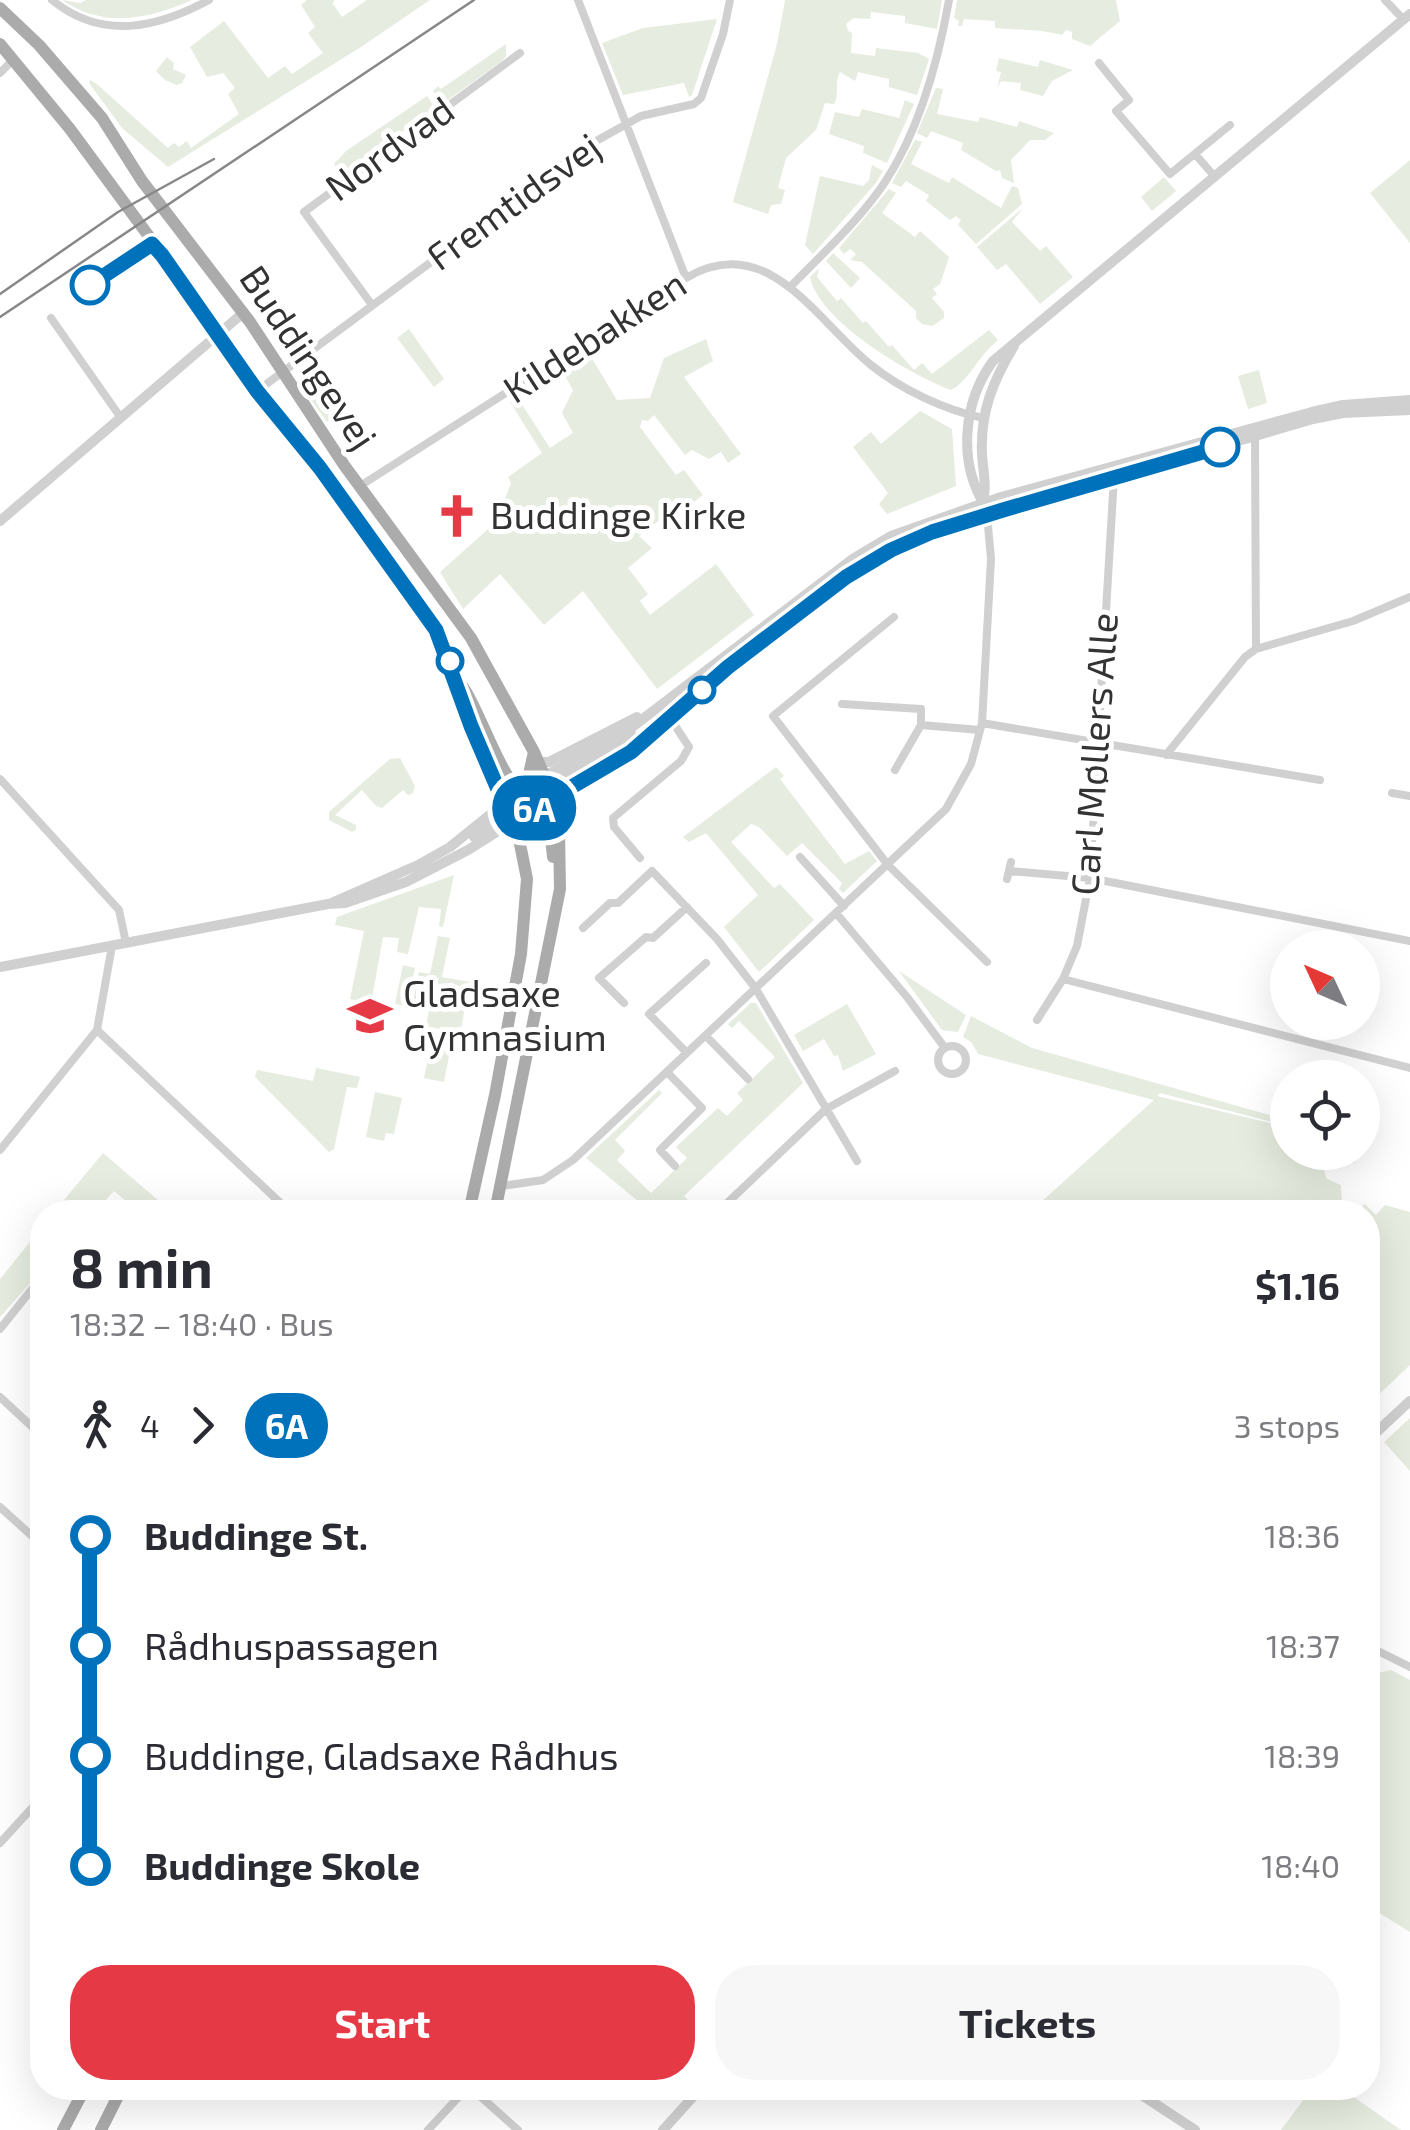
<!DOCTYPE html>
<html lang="en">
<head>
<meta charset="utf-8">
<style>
	body { margin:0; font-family:"Exo 2",sans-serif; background:#f7f7f7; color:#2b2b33; height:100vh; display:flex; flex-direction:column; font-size:38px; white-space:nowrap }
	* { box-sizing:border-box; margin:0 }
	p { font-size:32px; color:#7c7c81 }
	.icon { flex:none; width:55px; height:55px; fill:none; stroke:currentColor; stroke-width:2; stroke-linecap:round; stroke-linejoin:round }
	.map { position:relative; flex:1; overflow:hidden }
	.sheet { position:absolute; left:30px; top:1200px; width:1350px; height:900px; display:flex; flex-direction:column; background:#fff; border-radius:40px; box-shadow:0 10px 40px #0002 }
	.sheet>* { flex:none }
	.badge { padding:0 20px; border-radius:32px; font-size:35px; line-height:65px }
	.needle { width:65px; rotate:314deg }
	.fabs { position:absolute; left:1270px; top:930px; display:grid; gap:20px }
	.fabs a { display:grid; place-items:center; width:110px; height:110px; border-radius:50%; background:#fff; box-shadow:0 10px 40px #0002; font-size:50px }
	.map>.badge { position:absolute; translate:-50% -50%; box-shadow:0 0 0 5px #fff }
	.legs { display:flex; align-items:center; gap:15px; height:110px; padding:0 40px; font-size:32px }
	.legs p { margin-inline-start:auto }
	.overview { display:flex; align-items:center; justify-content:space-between; height:170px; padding:0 40px }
	h1 { font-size:55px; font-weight:700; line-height:75px }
	.button { display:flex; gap:20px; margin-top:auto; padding:20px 40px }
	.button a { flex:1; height:115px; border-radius:40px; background:#e63946; color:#fff; font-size:40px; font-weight:700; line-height:115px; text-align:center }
	.button a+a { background:#f7f7f7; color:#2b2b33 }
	ul { padding:0 40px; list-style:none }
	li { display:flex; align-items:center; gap:35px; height:110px; font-size:38px }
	li i { display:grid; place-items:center; width:15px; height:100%; margin:0 12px; background:currentColor }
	li i::after { content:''; width:25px; height:25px; margin:-12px; border:8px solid; border-radius:50%; background:#fff }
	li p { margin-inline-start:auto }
	li:first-child i { background:linear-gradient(#0000 50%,currentColor 0) }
	li:last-child i { background:linear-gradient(currentColor 50%,#0000 0) }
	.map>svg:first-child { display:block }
</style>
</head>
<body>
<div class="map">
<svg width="1410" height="2130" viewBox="0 0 1410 2130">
	<rect width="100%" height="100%" fill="#fff"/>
	<path fill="#e6ecdf" d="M62 0 80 3 86 0H192C149 19 104 29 62 0Z
		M307 0H334L333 4 342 17 367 0H430L361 47 168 167 122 128 89 83 90 80 98 85 168 148 174 143 179 147 187 141 191 148 239 114 228 94 235 88 223 73 207 77 190 47 224 21 268 78 285 66 292 74 323 53 308 33 315 27 301 5Z
		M785 0H942L937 29 905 23V16L871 12 870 19 854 18 846 24 848 31 852 33 851 53 875 56 876 48 918 53 929 59 917 95 889 87V79L858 72 855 81 840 72C834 83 840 92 834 104L825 103 816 130 786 158 778 188 785 190 781 204 771 205 768 214 733 202 777 44Z
		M957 0H1116L1120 21 1090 46 1072 39V32L1066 30 1062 35C1040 29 1017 30 995 28V21L964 19 962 26H958L959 21 954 18Z
		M717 19 692 95 689 97 684 83 623 95 602 43 643 28Z
		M506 44V56L502 61 445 102 441 101 433 91 438 86 441 89Z
		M167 57 174 63 173 69 186 75 182 83 177 85 165 80 156 71Z
		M999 58 1038 67 1040 60 1073 70 1052 81 1043 96 1020 90 1021 83 1001 81 997 88 1001 72 996 71Z
		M936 88 943 89 937 114 978 122 980 117 1017 127 1019 121 1054 133 1045 140H1030L1011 160 1014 183 1002 178 1000 170 996 171 961 150 963 143 931 131 927 138 917 133Z
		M427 96 435 108 342 175 334 164 346 151Z
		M905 100 914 104 887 163 863 153 864 146 829 134 835 112 859 117 862 109 899 118Z
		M915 140 922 142 911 164 949 183 952 177 1001 208 1012 186 1018 188 1022 204 976 244 958 225 961 220 956 216 950 220 926 201 929 195 906 181 901 187 892 183Z
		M1410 160V243L1370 193Z
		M872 165 883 171 876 183 813 254 805 245 820 176 863 186 869 180Z
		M1164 177 1176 191 1152 211 1141 197Z
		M889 189 896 193 882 213 915 237 920 231 949 257 940 284 933 289 937 294 932 298 944 312V318L932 326 922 324 916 318V311L862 262 850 260 856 254 850 249 844 254 839 248Z
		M1023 208 1012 222 1040 251 1046 246 1073 277 1040 304 1006 264 997 270 977 247Z
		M833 253 860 278 851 288 826 261Z
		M819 268 817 277 837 301 841 298 863 323 866 321 889 347 892 345 914 370 922 363 932 374 989 330 998 340C979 355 968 382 951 390 911 375 819 322 810 277Z
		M409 329 444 379 434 387 397 338Z
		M706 339 713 361 684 377 741 454 728 463 721 452 709 459 692 450 685 455 654 415 648 421 642 420 640 427 676 475 684 470 703 495 686 508 682 503 639 536 652 548 628 568 648 594 640 601 650 615 716 564 754 615 657 689 583 591 544 625 500 574 463 609 440 572 496 522 511 483 508 477 542 453 510 402 517 397 550 448 573 433 562 413 573 390 561 369 588 352 617 400 650 398 664 358Z
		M1259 370 1267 403 1248 409 1238 376Z
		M319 390 337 415 327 422 309 397Z
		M920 411 952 429 956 486 887 514 879 504 888 493 853 447 871 432 881 444Z
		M400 758 415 786 413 793 408 795 403 790 382 808 376 806 362 790 335 815 356 825V830L352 832 329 820V812L390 759Z
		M776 767 784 776 780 779 845 864 869 851 877 861 843 893 839 889 842 883 802 843 787 856 759 827 751 824 731 842 774 888 780 884 814 920 759 972 724 927 758 895 706 833 689 842 683 837Z
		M454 875 443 927 439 926 441 909 419 907 408 954 397 952 399 938 383 937 371 1004 350 999 364 931 335 925 337 917Z
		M438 936 450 938 442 977 470 982 460 1034 426 1026 429 1010 412 1007 419 972 430 974Z
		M403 965 415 968 407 1006 395 1004Z
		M899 971 966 1015 958 1032 942 1030Z
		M751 1003H756L803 1083 684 1196 695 1207 690 1212H651L586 1158 659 1090 662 1093 615 1140 625 1151 617 1160 651 1193 687 1158 676 1147 718 1108 727 1116 743 1100 737 1093 775 1057 739 1021 732 1028 728 1024Z
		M847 1004 876 1054 843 1071 838 1055 834 1056 824 1039 803 1051 794 1035Z
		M971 1016 1032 1048 1287 1120V1126L1160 1093 1157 1096 1287 1127 1288 1152 1350 1153 1356 1161 1354 1163 1338 1157C1327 1160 1321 1168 1327 1179L1341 1185 1342 1202 1330 1212H1030L1154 1100 978 1054 971 1042 963 1037Z
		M432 1036 452 1040 444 1082 424 1078Z
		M316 1068 360 1077 357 1088 347 1087 334 1149 329 1152 255 1077 257 1070 313 1081Z
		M375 1092 402 1098 394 1134 386 1133 384 1141 366 1137Z
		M103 1153 172 1212H139L114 1191 95 1212H54Z
		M1365 1204 1376 1215 1385 1205 1410 1212V1365L1368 1405V1212H1355Z
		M42 1227V1270L0 1317V1279Z
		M1410 1418V1471L1384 1442Z
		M1391 1670 1410 1680V1932L1368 1906V1675Z
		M1312 2088H1341L1401 2130H1281Z"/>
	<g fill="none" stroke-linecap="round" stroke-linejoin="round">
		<path stroke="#d0d0d0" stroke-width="8" d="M52 0C102 41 157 28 209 0
			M578 0 686 278
			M1385 0 1404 20
			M1099 63 1129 100 1116 111 1170 174 1230 125
			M0 73 14 59
			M1195 154 1215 177
			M791 286C823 253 859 221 885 182 920 129 938 62 949 0
			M372 305 304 212 520 53
			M51 318 121 418
			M257 391 589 145 641 116 694 104 701 98 723 34 730 0
			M1255 437 1256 649
			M360 486 686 278C768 229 817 322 871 365 902 390 945 410 983 418
			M894 617 773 716 888 865 987 962
			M842 704 921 709V725
			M982 723 1320 780
			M1166 755 1245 657 1256 649 1353 621 1410 597
			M895 770 921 725 980 730
			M0 779 119 910 126 943
			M1392 793 1410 796
			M800 857 844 906
			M640 858 614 827 613 818 681 761 689 747 661 704
			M1009 871 1090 878 1410 941
			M1007 879 1011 862
			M836 913 907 997 945 1048
			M583 928 610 903H618L652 871 717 939 756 989 857 1161
			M1063 979 1410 1068
			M624 1003 599 978 646 937 653 938 687 907
			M1037 1020 1063 979 1077 946 1090 878 1114 477
			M97 1030 290 1212
			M706 1036 748 1079
			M938 1060a14 14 0 1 1 28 0a14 14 0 1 1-28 0Z
			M687 1053 649 1014 706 963
			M667 1072 702 1108 660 1150 675 1166
			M0 1150 97 1030 112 946
			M502 1186 543 1180 573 1160 946 809 971 764 982 723 991 559 987 515
			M117 1212 119 1210
			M728 1212 723 1207 826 1109 895 1071
			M0 1329 36 1284H42
			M0 1397 42 1436
			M0 1507 42 1545
			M1368 1646 1410 1667
			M0 1843 42 1797
			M471 2088 518 2130
			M428 2130 467 2088"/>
		<path stroke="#d0d0d0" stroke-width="10" d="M983 502C987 485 983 471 982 454 980 412 993 381 1014 346
			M984 504C958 461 963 402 993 361L1410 14
			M0 521 243 313
			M539 762H549L637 717
			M548 784 610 751 631 734
			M522 792 545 776 627 731 854 558 891 536 1001 497 1312 412 1343 405 1410 400
			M474 837 508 811
			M329 904 418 865 450 847 507 801
			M0 967 328 904 345 903 406 882 468 850 562 791 624 757 728 667 846 577 891 549 932 532 1003 510 1313 419 1343 413 1410 410
			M1368 1440 1410 1401
			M1131 2088 1195 2130
			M663 2130 701 2088"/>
		<path stroke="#ababab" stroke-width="12" d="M0 8 39 45 102 118 142 181 250 322 344 465 471 638 534 752 548 784 559 830 560 889 495 1212
			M0 44 70 129 209 318 257 391 342 498 436 630 471 725 518 834 527 879 521 954 495 1095 469 1212
			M463 687C479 710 502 780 521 792 530 798 541 798 552 797
			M519 797 529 774 534 752
			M504 803C544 799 550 823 553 857
			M63 2130 85 2088
			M101 2130 122 2088"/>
		<path stroke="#888" stroke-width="2.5" d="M0 294 118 212 214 159
			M0 317 474 0"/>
	</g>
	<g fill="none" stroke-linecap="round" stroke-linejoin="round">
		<g stroke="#fff" stroke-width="22">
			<path id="line-1" d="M90 285 152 244 162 255 257 391 320 468 436 630 471 726 512 822 631 752 728 667 846 577 891 550 932 532 1003 510 1220 447"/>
		</g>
		<use href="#line-1" stroke="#0072bc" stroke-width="15"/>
	</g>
	<defs>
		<g id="church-bare" transform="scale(3.45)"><path d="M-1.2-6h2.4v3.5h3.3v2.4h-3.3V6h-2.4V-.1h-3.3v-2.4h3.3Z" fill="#e63946" stroke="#fff" stroke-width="2.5" paint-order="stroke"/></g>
		<g id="school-bare" transform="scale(3.45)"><path d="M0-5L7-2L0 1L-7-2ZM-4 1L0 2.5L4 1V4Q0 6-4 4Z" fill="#e63946" stroke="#fff" stroke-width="2.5" paint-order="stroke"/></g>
	</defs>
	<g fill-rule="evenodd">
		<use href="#church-bare" x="457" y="516"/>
		<use href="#school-bare" x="370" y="1016"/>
	</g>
	<g fill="#fff" stroke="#0072bc" stroke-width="5">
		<circle cx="90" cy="285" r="18"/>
		<circle cx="1220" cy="447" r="18"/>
		<circle cx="450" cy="661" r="12"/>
		<circle cx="702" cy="690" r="12"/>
	</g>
	<g text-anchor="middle" stroke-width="10" stroke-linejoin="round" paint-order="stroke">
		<g font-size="38" fill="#333" stroke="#fff">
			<text transform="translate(390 149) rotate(-36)" y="13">Nordvad</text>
			<text transform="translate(514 202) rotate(-36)" y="13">Fremtidsvej</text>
			<text transform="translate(595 337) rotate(-33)" y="13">Kildebakken</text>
			<text transform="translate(308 358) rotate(56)" y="13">Buddingevej</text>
			<text transform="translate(1095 754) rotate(-86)" y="13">Carl Møllers Alle</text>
		</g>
		<g font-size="38" fill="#333" stroke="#fff" text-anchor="start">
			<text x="490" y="529">Buddinge Kirke</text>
			<text x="403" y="1007">Gladsaxe<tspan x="403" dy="44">Gymnasium</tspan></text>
		</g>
	</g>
</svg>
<div class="fabs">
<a><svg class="needle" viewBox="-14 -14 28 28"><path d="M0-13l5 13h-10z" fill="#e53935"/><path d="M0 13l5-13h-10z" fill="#7c7c81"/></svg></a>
<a><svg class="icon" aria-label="locate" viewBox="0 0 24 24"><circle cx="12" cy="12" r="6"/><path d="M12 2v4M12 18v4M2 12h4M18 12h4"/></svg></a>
</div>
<b class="badge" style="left:534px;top:808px;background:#0072bc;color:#fff">6A</b>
<section class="sheet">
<div class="overview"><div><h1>8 min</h1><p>18:32 – 18:40 · Bus</p></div><b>$1.16</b></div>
<div class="legs"><svg class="icon" aria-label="walk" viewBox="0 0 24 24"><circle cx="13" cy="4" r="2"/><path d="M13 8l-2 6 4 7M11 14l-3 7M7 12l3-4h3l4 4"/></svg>4<svg class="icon" aria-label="forward" viewBox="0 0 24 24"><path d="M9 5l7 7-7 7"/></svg><b class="badge" style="background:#0072bc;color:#fff">6A</b><p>3 stops</p></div>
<ul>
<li><i style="color:#0072bc"></i><b>Buddinge St.</b><p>18:36</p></li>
<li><i style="color:#0072bc"></i><span>Rådhuspassagen</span><p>18:37</p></li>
<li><i style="color:#0072bc"></i><span>Buddinge, Gladsaxe Rådhus</span><p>18:39</p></li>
<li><i style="color:#0072bc"></i><b>Buddinge Skole</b><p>18:40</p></li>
</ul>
<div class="button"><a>Start</a><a>Tickets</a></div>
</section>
</div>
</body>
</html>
